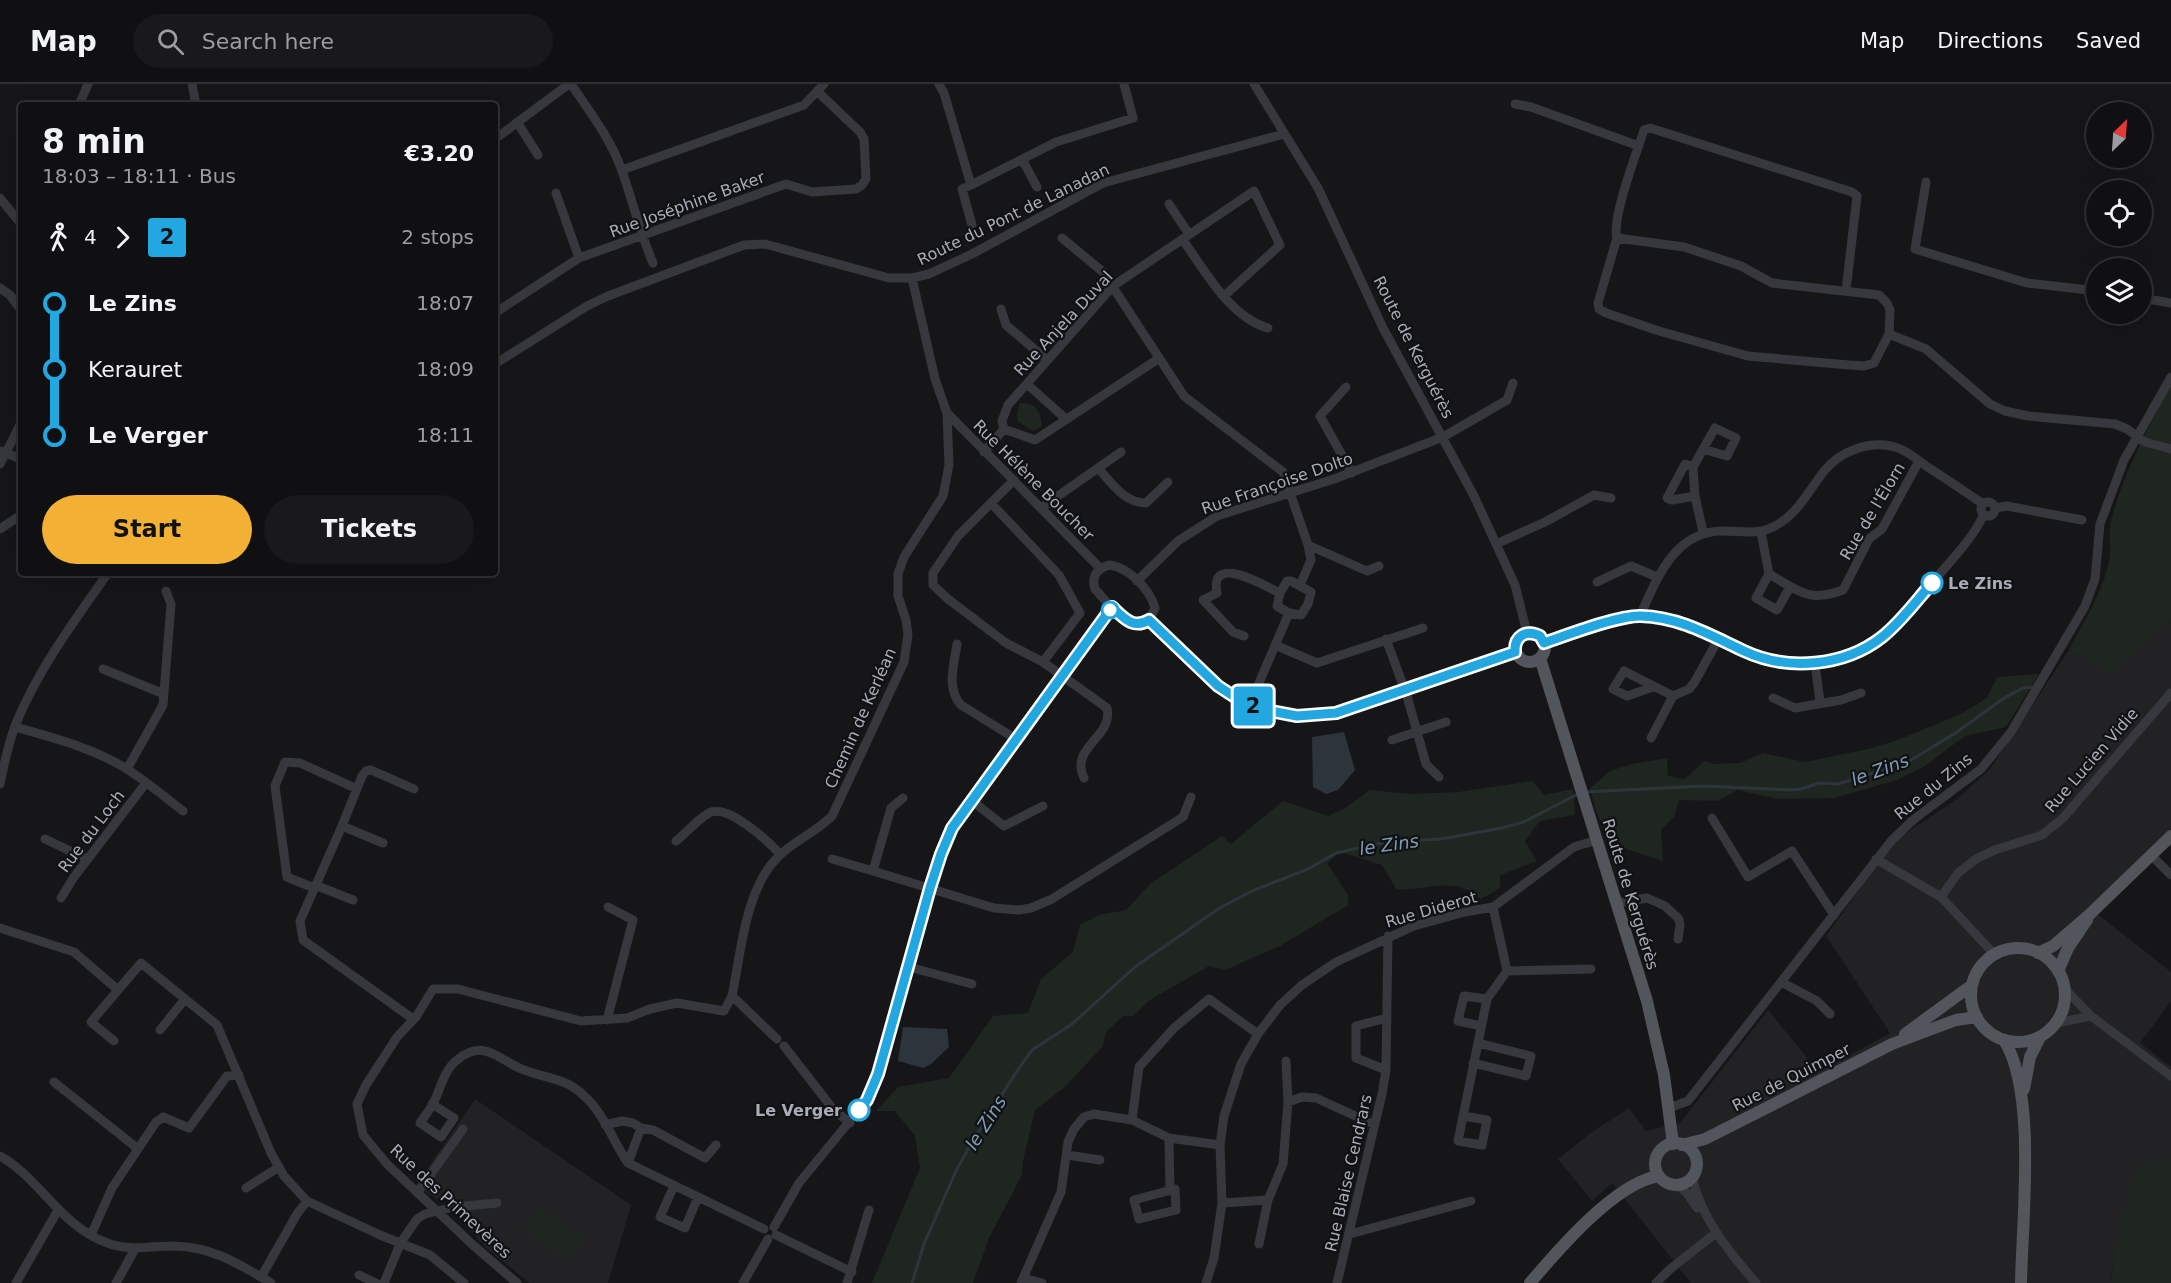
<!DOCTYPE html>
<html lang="en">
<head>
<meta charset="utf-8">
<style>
	body { margin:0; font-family:"DejaVu Sans",sans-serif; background:#19191b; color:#f1f3f6; height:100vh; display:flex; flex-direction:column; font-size:22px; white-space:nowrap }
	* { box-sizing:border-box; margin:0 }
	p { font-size:20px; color:#9c9d9f }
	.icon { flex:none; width:33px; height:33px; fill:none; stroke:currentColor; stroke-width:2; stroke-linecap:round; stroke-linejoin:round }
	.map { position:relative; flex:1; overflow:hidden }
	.details { position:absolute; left:18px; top:18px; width:480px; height:474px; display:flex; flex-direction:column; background:#101012; border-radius:6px; box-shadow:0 6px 24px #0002,0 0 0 2px #303032 }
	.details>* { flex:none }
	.badge { padding:0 12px; border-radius:4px; font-size:21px; line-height:39px }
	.needle { width:39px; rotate:25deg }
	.fabs { position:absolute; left:2086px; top:18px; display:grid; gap:12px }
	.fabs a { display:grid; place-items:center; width:66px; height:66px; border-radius:50%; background:#101012; box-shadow:0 6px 24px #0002,0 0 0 2px #303032; font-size:30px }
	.map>.badge { position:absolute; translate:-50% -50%; box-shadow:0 0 0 3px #fff }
	.legs { display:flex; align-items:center; gap:9px; height:66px; padding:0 24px; font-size:20px }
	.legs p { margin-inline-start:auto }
	.summary { display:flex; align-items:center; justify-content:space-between; height:102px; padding:0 24px }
	h1 { font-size:33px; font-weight:600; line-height:45px }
	.button { display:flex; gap:12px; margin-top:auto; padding:12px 24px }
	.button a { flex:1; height:69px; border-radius:36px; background:#f2b134; color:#111; font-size:24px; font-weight:600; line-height:69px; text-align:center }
	.button a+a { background:#19191b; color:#f1f3f6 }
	ul { padding:0 24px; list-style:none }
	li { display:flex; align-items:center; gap:21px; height:66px; font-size:22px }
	li i { display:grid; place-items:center; width:9px; height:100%; margin:0 8px; background:currentColor }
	li i::after { content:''; width:15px; height:15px; margin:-8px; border:4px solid; border-radius:50%; background:#101012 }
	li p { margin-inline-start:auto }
	li:first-child i { background:linear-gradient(#0000 50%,currentColor 0) }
	li:last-child i { background:linear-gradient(currentColor 50%,#0000 0) }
	header { display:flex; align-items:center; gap:36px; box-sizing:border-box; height:84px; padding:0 30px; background:#101012; border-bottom:2px solid #303032 }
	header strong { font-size:28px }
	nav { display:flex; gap:33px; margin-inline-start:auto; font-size:21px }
	.search { width:420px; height:54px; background:#19191b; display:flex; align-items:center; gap:15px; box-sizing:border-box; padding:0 21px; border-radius:33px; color:#9c9d9f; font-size:22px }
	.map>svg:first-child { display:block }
</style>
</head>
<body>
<header>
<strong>Map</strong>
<div class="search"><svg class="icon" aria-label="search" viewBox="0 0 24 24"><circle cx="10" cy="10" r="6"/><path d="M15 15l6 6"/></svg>Search here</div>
<nav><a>Map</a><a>Directions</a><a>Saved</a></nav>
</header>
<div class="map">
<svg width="2171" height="1199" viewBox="0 0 2171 1199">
	<rect width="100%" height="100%" fill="#161618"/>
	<path fill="#222225" d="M2171 536V752L2094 827 2171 888V917L2140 959 2171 983V1075H2152L2114 1169 2111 1199H1691L1612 1099 1592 1117 1558 1075 1592 1048 1629 1024 1646 1047 1680 1039 1768 926 1819 988 1890 949 1826 852 1894 757 1956 716 1990 685 2069 566 2113 589Z
		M475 1015 631 1121 608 1199H530L487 1165 471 1147 459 1129 461 1125 459 1116 437 1115 416 1101Z"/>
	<path fill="#1e261f" d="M2171 299V536L2113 590 2069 566C2084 536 2106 504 2110 470 2111 459 2108 448 2111 438 2122 390 2149 344 2171 299Z
		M1020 319C1038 320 1040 326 1042 343L1033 347 1018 338 1017 329Z
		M2039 590 2006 643 1965 652 1925 682 1897 696 1834 714 1778 715 1737 706 1718 717 1679 716 1674 733 1661 746 1663 777 1614 761 1596 728 1590 704 1610 687 1632 680 1667 674 1668 692 1685 695 1704 677 1715 680 1740 679 1763 669 1805 678 1868 665 1898 656 1961 630 1987 614 1997 593Z
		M1533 697 1544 711 1573 705 1575 731 1540 737 1525 757 1537 777 1500 791V804L1481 815C1476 812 1470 807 1465 805 1443 796 1418 808 1396 805L1382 781 1340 768 1327 779 1348 811V821L1280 862 1259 871 1225 886 1209 882 1150 916 1133 932H1123L1106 948 1103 962 1065 1003 1035 1026 1023 1077 1022 1091 989 1154 973 1199H872L920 1084 915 1052 895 1027H876L898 1003 949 994 993 932 1028 929 1041 895 1073 868 1080 841 1099 831 1126 826 1150 800 1222 752 1231 760 1283 717 1328 732 1345 724 1370 706 1411 710 1458 708Z
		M2152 1075H2171V1199H2111L2114 1169 2133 1092 2141 1081Z
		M539 1124 583 1154 568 1176 524 1145Z"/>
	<path fill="#2c353c" d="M1344 648 1355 686 1338 706 1326 710 1313 703 1312 653Z
		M903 943 947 945 949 963 931 980 923 984 898 977Z"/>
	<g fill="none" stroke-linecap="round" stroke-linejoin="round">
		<path stroke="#2c353c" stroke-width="3" d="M1584 708 1704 702 1790 706 1801 705 1819 699 1838 700 1908 678 1957 648 2004 614 2023 604 2035 603
			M912 1199 924 1160 956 1087 972 1058 1017 987 1032 966 1072 940 1135 883 1218 825 1252 807 1308 785 1336 769 1386 758 1441 755 1502 744 1524 738 1578 710"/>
		<path stroke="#37383d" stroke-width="9" d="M192 0 196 21
			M571 0C590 28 611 55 622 87 633 118 640 149 653 179
			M939 0 944 9 971 101 1056 58 1133 34 1124 0
			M1254 0 1318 104 1383 244 1474 412 1515 501 1527 549
			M1515 20 1531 23 1639 62
			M79 21 88 0
			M517 38 538 71
			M495 55 569 0
			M1022 75 1037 103
			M622 86 804 21 824 0
			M1926 98 1915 165 2027 199 2097 207
			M971 101 962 105 972 141
			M556 109 579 174
			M0 114 21 140
			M1169 120 1189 150
			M1062 154 1103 188 1184 312 1283 388 1308 461 1311 476 1300 501
			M1617 154 1684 163 1741 182 1772 199 1879 211 1887 219 1890 226 1889 250 1874 279 1864 282 1849 281 1748 272 1659 247 1606 229 1599 225 1598 219 1617 154C1611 135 1637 68 1644 46L1650 44 1852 108 1857 112 1846 207
			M1182 155C1205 186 1229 233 1268 244
			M0 204 10 211 21 226
			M2142 214 2171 219
			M1001 225 1006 241 1047 276
			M495 229 579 174 786 100 812 108 856 105 862 101 866 95 864 55 860 48 817 7
			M1889 250 1926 265 1990 320 2005 327 2028 332 2115 340 2127 345 2145 358 2171 365
			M495 280 587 222 608 212 744 161 765 160 889 194H912L929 190 972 170 1103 99 1284 50
			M1027 300 1066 335
			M1346 303 1320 332 1352 389
			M947 329 1100 484
			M1004 345 1002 337 1008 321 1113 202 1254 107 1280 161 1224 212
			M1004 345 1035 356 1158 275
			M1703 365 1727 372 1736 354 1715 344 1693 383 1695 412 1703 448
			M1 367 21 375
			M984 368 1004 345
			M0 380 21 339
			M1693 383 1685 380 1667 414 1672 416 1695 412
			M1098 384 1121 368
			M1014 396 958 452 933 489V501L948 515 1006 559 1043 578 1107 624C1114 653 1069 663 1084 694
			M1981 425a7 7 0 1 1 14 0a7 7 0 1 1-14 0Z
			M991 419 1059 491 1080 529 1043 578
			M1041 424 1098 384C1112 399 1124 419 1146 419L1168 398
			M1995 424 2007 422 2082 436
			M0 445 21 431
			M1761 448 1769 490 1756 514 1777 526 1790 503
			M1496 460 1545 438 1594 411 1611 414
			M1308 461 1367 487 1379 482
			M1110 481C1130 484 1150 506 1155 524L1149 536C1128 549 1108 519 1095 505 1091 492 1097 484 1110 481Z
			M1769 490C1799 507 1809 519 1843 506L1869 455 1882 445 1919 377
			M1137 497 1178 457 1217 432 1334 395 1443 353 1507 316 1513 299
			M1287 497H1291L1311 508 1308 520 1301 531 1289 529 1277 522 1280 509Z
			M1597 498 1631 482 1657 493
			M1640 532C1657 494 1675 446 1724 447 1741 447 1757 451 1773 443 1798 431 1808 407 1825 386 1841 367 1870 356 1895 363 1906 366 1917 375 1926 382 1945 394 1964 407 1983 420
			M1149 536 1218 602 1237 615 1265 626 1297 632 1336 629 1515 568
			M1244 552 1233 548 1203 516 1217 509C1209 468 1265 502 1280 509
			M1386 555 1407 612 1426 680 1439 693
			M1544 559C1567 551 1619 531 1641 532 1668 532 1695 542 1719 554 1733 561 1746 569 1761 573 1801 586 1849 578 1882 553 1904 536 1920 513 1938 492 1954 473 1973 454 1984 430
			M957 560C954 580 946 605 961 621L1016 655
			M1275 561 1317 579 1423 544
			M1815 579 1820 618
			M103 585 164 610
			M1653 603 1627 612 1613 605 1624 587 1673 612
			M1773 614 1795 624 1841 616 1861 609
			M1250 620 1289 529
			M15 643C54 654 93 664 127 685 147 698 165 713 183 727
			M1651 654 1673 612 1689 605 1694 599 1719 554
			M1392 656 1446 638
			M127 685 163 621 171 520 166 507
			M0 700C4 680 8 661 15 642 37 587 74 537 108 489
			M903 714 891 724 873 787 994 824 1019 826 1031 824 1052 815 1183 733 1191 713
			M971 716 1004 742 1043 722
			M1712 734 1748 793 1792 767 1834 831
			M342 742 383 759
			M45 755 87 775
			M676 757C686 749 697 736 709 729 727 719 768 757 780 770
			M2151 771 2171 791
			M832 775 873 787
			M1876 775 1941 813 1995 871
			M315 801 353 816
			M314 804 287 793 275 702 285 678 300 679 357 705
			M1941 813 1958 789 1976 775 1995 766 2042 751 2063 734 2171 609
			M61 814 74 793 146 699
			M1617 819 1647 814 1665 822 1679 835 1680 841 1678 855
			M1493 823 1507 887
			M0 844 74 868 118 906 141 879 217 941 271 1069 284 1092 307 1117 380 1151 430 1171 464 1199
			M909 883 972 900
			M1507 887 1591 885
			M1781 898 1817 917 1830 930
			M2065 905 2091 932 2171 992
			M732 912 777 955
			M413 935 303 856 300 837 342 742 362 692 366 687 371 686 414 705
			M607 936 633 836 608 823
			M2056 939 2091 932
			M1481 942 1458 937 1464 912 1487 915
			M160 946 185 915
			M114 957 91 938 118 906
			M784 962 833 1025 850 1039
			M1473 979 1526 992 1531 972 1478 959
			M1386 986 1356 974V942L1387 934
			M54 998 137 1064
			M1288 1018 1302 1013 1316 1014 1375 1041
			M432 1020 454 1034 441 1053 420 1039C424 1033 429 1027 433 1020 440 1006 444 986 457 976 485 953 499 977 524 986 554 997 569 993 592 1020 607 1037 615 1061 628 1079L764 1145
			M1669 1024 1688 1017 1892 756 1913 736 1981 685 2011 648 2085 522 2095 495 2100 440 2124 376 2171 293
			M1463 1032 1487 1036 1482 1061 1458 1057 1487 915 1507 887
			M1132 1036 1139 983 1174 944 1209 915 1258 950
			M605 1041 622 1037 633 1039 641 1044 653 1046 705 1074 716 1061
			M1169 1054 1170 1107
			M1067 1071 1100 1076
			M0 1072C41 1095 60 1143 110 1160 131 1167 153 1162 174 1162 213 1163 239 1180 271 1199
			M628 1079 641 1044
			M1692 1093C1701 1134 1729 1168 1756 1199
			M1677 1101 1687 1109 1697 1124
			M674 1102 660 1133 685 1144 698 1113
			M246 1104 279 1083
			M421 1104 463 1045
			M1175 1105 1176 1126 1139 1135 1134 1116Z
			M1222 1119 1268 1116
			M774 1143 799 1099 867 1016 877 990 941 770 952 744 1112 523
			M1350 1150 1471 1117
			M91 1151 112 1104 156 1038 163 1033 189 1044 227 992 239 991
			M776 1151 852 1188
			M1259 1160 1268 1116 1283 1080 1288 1018 1286 977
			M359 1191 376 1199
			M261 1193 297 1130 307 1117
			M1023 1194 1042 1199
			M16 1199 58 1126
			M116 1199 135 1165
			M384 1199 401 1158 417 1135 425 1130 454 1123 497 1119
			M517 1199 474 1162 387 1080 363 1051 357 1020 366 1001 397 953 416 933 433 905H458L581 937 627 934 650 925 677 919 724 927 732 912C741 869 745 806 777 774 793 757 815 749 832 732L904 578 908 551 906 536 898 512V490L904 473 943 412 949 381 947 329 935 295 912 194
			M743 1199 768 1155
			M847 1199 869 1126
			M1021 1199 1061 1108 1068 1058 1074 1045 1084 1033 1094 1030 1132 1036 1169 1054 1220 1061
			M1206 1199 1214 1174 1222 1119 1220 1061 1224 1032 1241 980 1258 950 1280 921 1302 901 1336 878 1414 842 1465 828 1493 823 1574 763 1597 756
			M1337 1199 1382 1010 1386 986 1388 852
			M1656 1199 1669 1186 1712 1152"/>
		<path stroke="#53555c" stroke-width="12" d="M1515 563a15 15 0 1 1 30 0a15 15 0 1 1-30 0Z
			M1540 574 1647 917 1664 991 1673 1060
			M1971 911a47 47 0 1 1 94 0a47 47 0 1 1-94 0Z
			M2038 869 2053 862 2089 831 2171 752
			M2058 887 2068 864 2087 836
			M1905 950 1972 901
			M2004 956C2037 1008 2022 1136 2021 1199
			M2024 1005 2030 973 2040 953
			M1655 1080a21 21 0 1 1 42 0a21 21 0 1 1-42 0Z
			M1682 1061 1705 1055 1892 960 1956 936 1977 933
			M1530 1199C1558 1166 1616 1098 1659 1092"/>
	</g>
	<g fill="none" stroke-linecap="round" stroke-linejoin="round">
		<g stroke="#fff" stroke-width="14">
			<path id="line-1" d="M859 1026 867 1016 878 990 930 804 941 770 952 744 1112 523C1123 533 1133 546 1149 536L1218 602 1238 615 1265 626 1297 632 1336 629 1515 568C1514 552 1526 545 1540 552L1544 559C1567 551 1619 531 1641 532 1679 533 1710 551 1744 567 1787 587 1844 583 1882 553 1901 538 1916 517 1932 499"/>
		</g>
		<use href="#line-1" stroke="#23a7e0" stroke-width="9"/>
	</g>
	<g fill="#fff" stroke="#23a7e0" stroke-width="3">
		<circle cx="1932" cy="499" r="10"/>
		<circle cx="1110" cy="526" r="8"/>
		<circle cx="859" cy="1026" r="10"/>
	</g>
	<g text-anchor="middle" stroke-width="4.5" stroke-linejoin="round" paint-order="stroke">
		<g font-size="16" fill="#a8adb8" stroke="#111113">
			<text transform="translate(687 120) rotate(-20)" y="6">Rue Joséphine Baker</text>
			<text transform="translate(1013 130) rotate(-26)" y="6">Route du Pont de Lanadan</text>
			<text transform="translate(1063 239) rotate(-47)" y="6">Rue Anjela Duval</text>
			<text transform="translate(1414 263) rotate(63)" y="6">Route de Kerguérès</text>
			<text transform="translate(1034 396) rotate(45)" y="6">Rue Hélène Boucher</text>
			<text transform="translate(1277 399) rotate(-19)" y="6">Rue Françoise Dolto</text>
			<text transform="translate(1872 427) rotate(-59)" y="6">Rue de l'Élorn</text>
			<text transform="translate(860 634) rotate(-66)" y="6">Chemin de Kerléan</text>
			<text transform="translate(2091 676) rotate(-49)" y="6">Rue Lucien Vidie</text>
			<text transform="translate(1933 702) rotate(-39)" y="6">Rue du Zins</text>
			<text transform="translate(91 747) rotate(-53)" y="6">Rue du Loch</text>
			<text transform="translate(1631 810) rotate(73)" y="6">Route de Kerguérès</text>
			<text transform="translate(1431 825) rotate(-16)" y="6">Rue Diderot</text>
			<text transform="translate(1791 993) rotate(-27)" y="6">Rue de Quimper</text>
			<text transform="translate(1348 1089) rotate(-77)" y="6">Rue Blaise Cendrars</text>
			<text transform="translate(451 1117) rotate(43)" y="6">Rue des Primevères</text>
		</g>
		<g font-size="16" font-weight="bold" fill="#a8adb8" stroke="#111113" text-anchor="start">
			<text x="1948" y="505">Le Zins</text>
			<text x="842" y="1032" text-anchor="end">Le Verger</text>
		</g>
		<g font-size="18" font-style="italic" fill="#7f9bb3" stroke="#111113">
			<text transform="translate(1880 686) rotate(-20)" y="6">le Zins</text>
			<text transform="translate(1389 761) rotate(-8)" y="6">le Zins</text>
			<text transform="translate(986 1039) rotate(-58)" y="6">le Zins</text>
		</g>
	</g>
</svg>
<div class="fabs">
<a><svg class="needle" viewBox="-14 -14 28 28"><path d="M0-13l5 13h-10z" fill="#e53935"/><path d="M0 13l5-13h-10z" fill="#9c9d9f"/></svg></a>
<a><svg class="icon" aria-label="locate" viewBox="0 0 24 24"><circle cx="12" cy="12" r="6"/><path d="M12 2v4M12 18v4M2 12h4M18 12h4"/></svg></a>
<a><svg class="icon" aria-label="layers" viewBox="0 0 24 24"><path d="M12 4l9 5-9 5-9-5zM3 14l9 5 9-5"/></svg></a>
</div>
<b class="badge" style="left:1253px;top:622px;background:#23a7e0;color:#111">2</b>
<section class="details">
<div class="summary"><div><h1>8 min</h1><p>18:03 – 18:11 · Bus</p></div><b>€3.20</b></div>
<div class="legs"><svg class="icon" aria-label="walk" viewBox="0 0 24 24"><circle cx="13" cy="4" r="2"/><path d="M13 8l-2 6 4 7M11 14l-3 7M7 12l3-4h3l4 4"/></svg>4<svg class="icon" aria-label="forward" viewBox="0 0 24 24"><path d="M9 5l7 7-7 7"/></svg><b class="badge" style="background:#23a7e0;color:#111">2</b><p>2 stops</p></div>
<ul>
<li><i style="color:#23a7e0"></i><b>Le Zins</b><p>18:07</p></li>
<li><i style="color:#23a7e0"></i><span>Kerauret</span><p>18:09</p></li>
<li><i style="color:#23a7e0"></i><b>Le Verger</b><p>18:11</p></li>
</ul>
<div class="button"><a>Start</a><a>Tickets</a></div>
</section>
</div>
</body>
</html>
